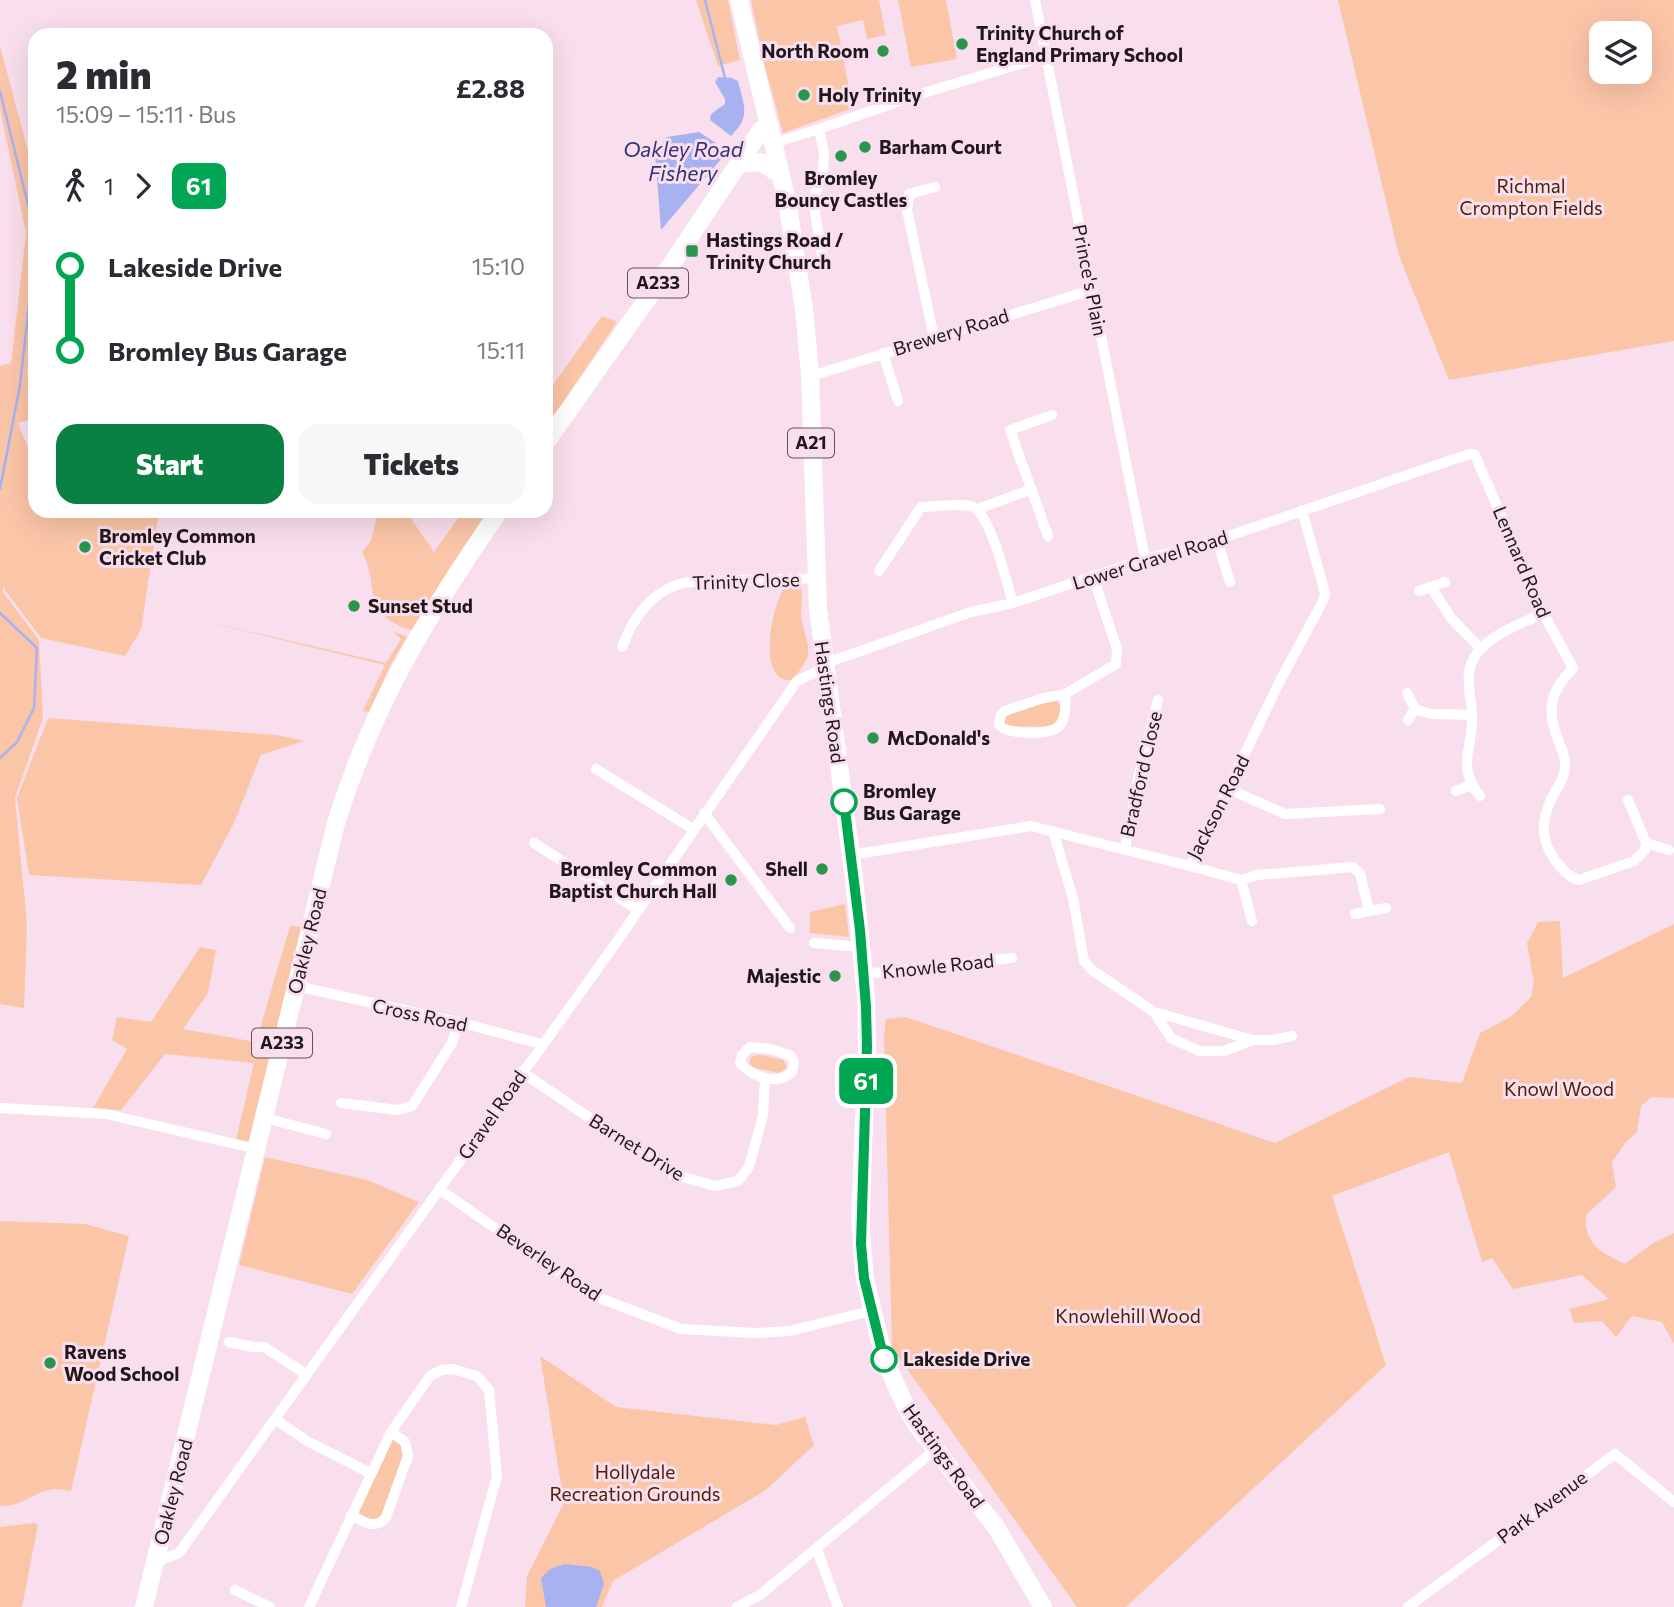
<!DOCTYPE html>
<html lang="en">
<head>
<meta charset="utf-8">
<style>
	body { margin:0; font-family:Commissioner,sans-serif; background:#f7f7f7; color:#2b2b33; height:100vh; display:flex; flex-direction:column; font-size:26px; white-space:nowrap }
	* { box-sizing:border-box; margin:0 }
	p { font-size:23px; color:#7c7c81 }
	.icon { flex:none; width:38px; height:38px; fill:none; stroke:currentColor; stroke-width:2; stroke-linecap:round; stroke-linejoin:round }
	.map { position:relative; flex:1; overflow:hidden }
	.sheet { position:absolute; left:28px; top:28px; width:525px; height:490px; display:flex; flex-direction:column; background:#fff; border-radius:21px; box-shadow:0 7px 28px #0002 }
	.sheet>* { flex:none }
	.badge { padding:0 14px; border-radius:10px; font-size:24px; line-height:46px }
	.buttons { position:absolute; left:1589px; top:21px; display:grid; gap:14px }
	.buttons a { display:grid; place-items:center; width:63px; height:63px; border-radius:14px; background:#fff; box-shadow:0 7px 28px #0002; font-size:35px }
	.map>.badge { position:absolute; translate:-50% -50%; box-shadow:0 0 0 4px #fff }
	.legs { display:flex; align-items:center; gap:10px; height:77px; padding:0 28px; font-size:23px }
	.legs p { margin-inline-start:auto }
	.overview { display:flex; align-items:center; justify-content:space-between; height:119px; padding:0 28px }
	h1 { font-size:38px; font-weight:800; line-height:52px }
	.action { display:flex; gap:14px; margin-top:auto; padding:14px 28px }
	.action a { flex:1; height:80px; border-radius:21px; background:#0b8043; color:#fff; font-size:28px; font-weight:800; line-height:80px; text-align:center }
	.action a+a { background:#f7f7f7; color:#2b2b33 }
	ul { padding:0 28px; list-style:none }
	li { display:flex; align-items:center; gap:24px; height:84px; font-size:26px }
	li i { display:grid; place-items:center; width:10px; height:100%; margin:0 9px; background:currentColor }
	li i::after { content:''; width:18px; height:18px; margin:-9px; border:5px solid; border-radius:50%; background:#fff }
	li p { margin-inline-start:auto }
	li:first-child i { background:linear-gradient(#0000 50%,currentColor 0) }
	li:last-child i { background:linear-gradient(currentColor 50%,#0000 0) }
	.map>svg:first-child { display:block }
</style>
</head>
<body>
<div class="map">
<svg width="1674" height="1607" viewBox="0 0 1674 1607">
	<rect width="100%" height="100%" fill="#f9dfed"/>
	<path fill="#fbc5a8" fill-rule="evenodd" d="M696 0H728L740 60 718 66Z
		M751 0H879L886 35 867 39 863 20 837 26 853 108 783 133 764 63Z
		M898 0H946L957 59 911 67Z
		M1338 0H1674V341L1449 380 1399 256ZM1640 33V72H1601V33Z
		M0 46 35 177V320L27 374 35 386V418L18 423 35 465V511H159L141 630 125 656 41 638 5 590V586L2 591 39 640 43 718 15 798 27 925 24 1008 0 1004V366L11 363 26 233 0 109Z
		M602 316 617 322 546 428V395Z
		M378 511H406L434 552 463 511H490L414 628 411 630C360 614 381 589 362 552L371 541Z
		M800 585C804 594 801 603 801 612 801 628 810 642 808 656 806 663 797 673 793 680 755 684 772 607 784 588Z
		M191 618 386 663 401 639 393 631 407 637 390 666 369 712 363 711 385 665Z
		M1057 700 1061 708 1057 722 1049 727 1005 726 1004 716 1036 704Z
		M48 718 277 735 304 741 261 755 234 823 201 885 29 875 17 798Z
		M845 904 849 937 810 933V912Z
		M1560 921 1563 978 1674 924V1098L1652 1097 1641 1106 1637 1132 1626 1142 1612 1162 1616 1187 1586 1215C1583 1244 1602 1253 1625 1264L1653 1243 1674 1233V1344L1662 1322 1632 1316 1616 1337 1602 1321 1574 1323 1569 1309 1609 1299 1582 1275 1513 1289 1492 1258 1482 1262 1449 1152 1332 1196 1386 1365 1126 1607H1077L892 1348 884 1037 886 1019 906 1017 1275 1143 1409 1077 1462 1083 1480 1033 1512 1016 1531 997 1534 982 1527 943 1538 922Z
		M290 926 303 927 251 1142 236 1140 254 1063 165 1054 121 1110 93 1108 127 1049 112 1040 117 1017 151 1022 200 947 216 950 208 993 183 1029 256 1042Z
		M760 1055 783 1060 787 1067 785 1069 779 1073 752 1067 749 1063 752 1056Z
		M265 1157 367 1180 419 1202 352 1294 239 1265Z
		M0 1221 85 1224 129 1236 71 1491C65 1490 59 1489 54 1489 35 1491 22 1507 0 1506Z
		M540 1356 616 1407 776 1425 805 1417 814 1445 766 1490 613 1581 602 1607H525L527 1576 564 1503Z
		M394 1440 405 1449 382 1518 373 1521 360 1516 359 1511 391 1441Z
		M34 1523 38 1525 22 1607H0V1527Z"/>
	<path fill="#a8b2f1" d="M718 77 732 78 738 81C744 107 751 116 731 136L710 120 711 114 725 104V99L715 82Z
		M699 132 728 151 661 230 655 153 667 137Z
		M565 1564 592 1567 600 1571 604 1584 596 1607H546L541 1578 550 1569Z"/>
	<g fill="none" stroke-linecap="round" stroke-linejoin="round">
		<path stroke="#a8b2f1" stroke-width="2.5" d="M705 0 725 78
			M0 91 35 233
			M0 489 20 385 35 251
			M0 613 37 648 34 708 17 742 0 758"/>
		<path stroke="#fff" stroke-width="10" d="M1035 0 1145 559
			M774 143 819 129
			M824 267 813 200 823 172 824 153 819 129 914 96 1046 56
			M934 338 907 210 909 194 935 187
			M883 353 898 401
			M810 374 821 373 1092 290
			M978 509 1032 489
			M1048 536 1010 430 1052 415
			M1217 540 1230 582
			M879 571 921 507C936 507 955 503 970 506 991 511 1006 582 1013 603
			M1431 587 1451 618 1480 648
			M1419 591 1445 582
			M622 647C632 620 650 593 679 584 690 581 705 582 717 581 750 579 783 580 816 578
			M1407 693 1415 709 1408 720
			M1065 694C1066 704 1066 720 1058 727 1049 735 1007 735 999 725L1001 715 1005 711 1040 699 1065 694 1116 664 1117 649 1093 577
			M1415 709 1431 714 1472 715
			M596 769 693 829
			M1229 789 1285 814 1380 809
			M1456 791 1471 785
			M1480 796C1455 766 1474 747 1472 714 1471 691 1462 671 1478 652 1493 633 1522 624 1543 613
			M1628 800 1646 843
			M704 813 790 928
			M1053 831 1073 898 1084 961 1092 970 1154 1012 1171 1038 1199 1051H1224L1253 1040H1273L1292 1036
			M534 843 638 910
			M1125 849 1139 774 1158 700
			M851 855 1031 826 1190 866 1281 679 1324 599 1325 593 1302 510
			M1190 866 1241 880 1252 921
			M1241 880 1257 875 1352 867 1360 873 1369 911 1355 914
			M1369 911 1386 908
			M814 943 862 947
			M864 974 1012 958
			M296 986 458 1022 542 1044
			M1154 1012 1253 1040
			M750 1047 771 1049 791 1056 794 1062 792 1072C777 1086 753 1077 740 1063L742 1055Z
			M522 1072 672 1174 715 1186 738 1181 749 1167 763 1115 765 1078
			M341 1103 398 1110 412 1106 452 1043 458 1022
			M0 1108 106 1114 257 1149
			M265 1118 326 1134
			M439 1189 551 1267 602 1299 681 1329 756 1333 789 1331 871 1311
			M229 1342 253 1347H264L306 1374
			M275 1419 307 1441 370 1473
			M351 1515C363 1521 375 1531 386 1517L408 1456 405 1442 391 1432
			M817 1550 838 1607
			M156 1559 161 1560 179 1553 613 947 797 681 816 672 832 661 971 612 1013 603 1145 559 1217 540 1469 454 1475 455 1543 613 1573 668C1550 692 1546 709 1558 740 1561 749 1566 756 1565 766 1565 775 1561 783 1556 790 1542 814 1538 837 1555 860 1562 869 1568 877 1579 880L1634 861 1645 850 1646 843 1669 850
			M235 1590 270 1607
			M309 1607 391 1432 430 1376 441 1370 453 1369 477 1376 489 1390 497 1476 461 1607
			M737 1607 760 1595 936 1449
			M1408 1607 1615 1454 1674 1502"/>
		<path stroke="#fff" stroke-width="18" d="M739 0 787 201 804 309 810 374 818 609 854 878 866 995 867 1046 860 1221 865 1278 884 1359 907 1409 918 1427 996 1527 1043 1607
			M738 164 761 162 781 175
			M546 442 667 271 761 130 770 126
			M144 1607 336 823C373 704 429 612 499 511"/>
	</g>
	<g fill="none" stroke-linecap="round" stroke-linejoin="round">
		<g stroke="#fff" stroke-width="16">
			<path id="line-1" d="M844 802 860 930 866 1007 867 1046 861 1244 864 1278 884 1359"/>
		</g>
		<use href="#line-1" stroke="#00a651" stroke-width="10"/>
	</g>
	<g fill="#29954d" stroke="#f9dfed" stroke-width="2.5">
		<circle cx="962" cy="44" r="7"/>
		<circle cx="883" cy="51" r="7"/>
		<circle cx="804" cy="95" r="7"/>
		<circle cx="865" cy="147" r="7"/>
		<circle cx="841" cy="156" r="7"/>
		<rect x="685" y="244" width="14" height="14" rx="3.5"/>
		<circle cx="85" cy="547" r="7"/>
		<circle cx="354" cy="606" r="7"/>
		<circle cx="873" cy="738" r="7"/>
		<circle cx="822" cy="869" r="7"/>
		<circle cx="731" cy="880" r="7"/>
		<circle cx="835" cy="976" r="7"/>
		<circle cx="50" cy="1363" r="7"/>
	</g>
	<g fill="#fff" stroke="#00a651" stroke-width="3.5">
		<circle cx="844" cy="802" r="12"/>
		<circle cx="884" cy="1359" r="12"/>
	</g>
	<g text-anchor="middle" stroke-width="6" stroke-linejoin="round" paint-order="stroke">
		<g fill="#f9dfed" stroke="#61535b" stroke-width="2">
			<rect x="628" y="268.5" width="60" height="29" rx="5"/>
			<rect x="788" y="428.5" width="46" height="29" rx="5"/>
			<rect x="252" y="1028.5" width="60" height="29" rx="5"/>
		</g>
		<g font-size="18" font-weight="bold" fill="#20171c">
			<text x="658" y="289">A233</text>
			<text x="811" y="449">A21</text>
			<text x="282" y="1049">A233</text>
		</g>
		<g font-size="19" font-weight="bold" fill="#20171c" stroke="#f9dfed" text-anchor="start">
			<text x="976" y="40">Trinity Church of<tspan x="976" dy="22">England Primary School</tspan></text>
			<text x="869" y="58" text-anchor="end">North Room</text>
			<text x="818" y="102">Holy Trinity</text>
			<text x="879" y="154">Barham Court</text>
			<text x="841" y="185" text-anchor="middle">Bromley<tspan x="841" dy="22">Bouncy Castles</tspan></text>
			<text x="706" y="247">Hastings Road /<tspan x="706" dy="22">Trinity Church</tspan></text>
			<text x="99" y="543">Bromley Common<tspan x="99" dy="22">Cricket Club</tspan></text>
			<text x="368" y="613">Sunset Stud</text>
			<text x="887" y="745">McDonald's</text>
			<text x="717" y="876" text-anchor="end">Bromley Common<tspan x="717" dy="22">Baptist Church Hall</tspan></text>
			<text x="808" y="876" text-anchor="end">Shell</text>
			<text x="821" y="983" text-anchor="end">Majestic</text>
			<text x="64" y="1359">Ravens<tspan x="64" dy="22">Wood School</tspan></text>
		</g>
		<g font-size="19" fill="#492106" stroke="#f9dfed">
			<text x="1531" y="193">Richmal<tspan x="1531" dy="22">Crompton Fields</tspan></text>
			<text x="1559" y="1096">Knowl Wood</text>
			<text x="1128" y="1323">Knowlehill Wood</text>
			<text x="635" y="1479">Hollydale<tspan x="635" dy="22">Recreation Grounds</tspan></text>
		</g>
		<g font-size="19" fill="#20171c" stroke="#f9dfed">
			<text transform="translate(1090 280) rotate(79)" y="7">Prince's Plain</text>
			<text transform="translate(951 332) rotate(-17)" y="7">Brewery Road</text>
			<text transform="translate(1150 560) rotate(-17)" y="7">Lower Gravel Road</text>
			<text transform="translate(1522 562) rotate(67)" y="7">Lennard Road</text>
			<text transform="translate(746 581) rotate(-2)" y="7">Trinity Close</text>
			<text transform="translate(830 702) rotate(82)" y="7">Hastings Road</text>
			<text transform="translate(1141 774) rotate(-77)" y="7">Bradford Close</text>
			<text transform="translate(1218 807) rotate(-63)" y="7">Jackson Road</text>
			<text transform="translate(307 941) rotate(-76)" y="7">Oakley Road</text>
			<text transform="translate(938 966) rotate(-6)" y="7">Knowle Road</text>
			<text transform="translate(420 1015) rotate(12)" y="7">Cross Road</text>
			<text transform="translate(492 1115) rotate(-55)" y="7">Gravel Road</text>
			<text transform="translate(637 1147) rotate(32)" y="7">Barnet Drive</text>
			<text transform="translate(549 1262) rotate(34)" y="7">Beverley Road</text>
			<text transform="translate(944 1456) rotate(54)" y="7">Hastings Road</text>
			<text transform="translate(173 1492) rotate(-76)" y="7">Oakley Road</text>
			<text transform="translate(1542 1507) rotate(-37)" y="7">Park Avenue</text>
		</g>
		<g font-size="19" font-weight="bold" fill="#20171c" stroke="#f9dfed" text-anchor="start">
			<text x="863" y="798">Bromley<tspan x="863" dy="22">Bus Garage</tspan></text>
			<text x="903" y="1366">Lakeside Drive</text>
		</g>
		<g font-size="21" font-style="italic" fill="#30337b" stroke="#f9dfed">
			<text x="683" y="157">Oakley Road<tspan x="683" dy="24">Fishery</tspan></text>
		</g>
	</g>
</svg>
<div class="buttons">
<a><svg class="icon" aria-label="layers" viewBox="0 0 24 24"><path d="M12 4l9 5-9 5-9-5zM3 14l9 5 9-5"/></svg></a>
</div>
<b class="badge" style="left:866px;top:1081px;background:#00a651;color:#fff">61</b>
<section class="sheet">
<div class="overview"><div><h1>2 min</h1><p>15:09 – 15:11 · Bus</p></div><b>£2.88</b></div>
<div class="legs"><svg class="icon" aria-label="walk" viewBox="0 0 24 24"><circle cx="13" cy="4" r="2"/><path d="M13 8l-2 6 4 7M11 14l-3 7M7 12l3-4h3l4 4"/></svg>1<svg class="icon" aria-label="forward" viewBox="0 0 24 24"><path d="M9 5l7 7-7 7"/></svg><b class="badge" style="background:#00a651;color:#fff">61</b></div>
<ul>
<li><i style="color:#00a651"></i><b>Lakeside Drive</b><p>15:10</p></li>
<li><i style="color:#00a651"></i><b>Bromley Bus Garage</b><p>15:11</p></li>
</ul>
<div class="action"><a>Start</a><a>Tickets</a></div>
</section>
</div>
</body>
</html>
